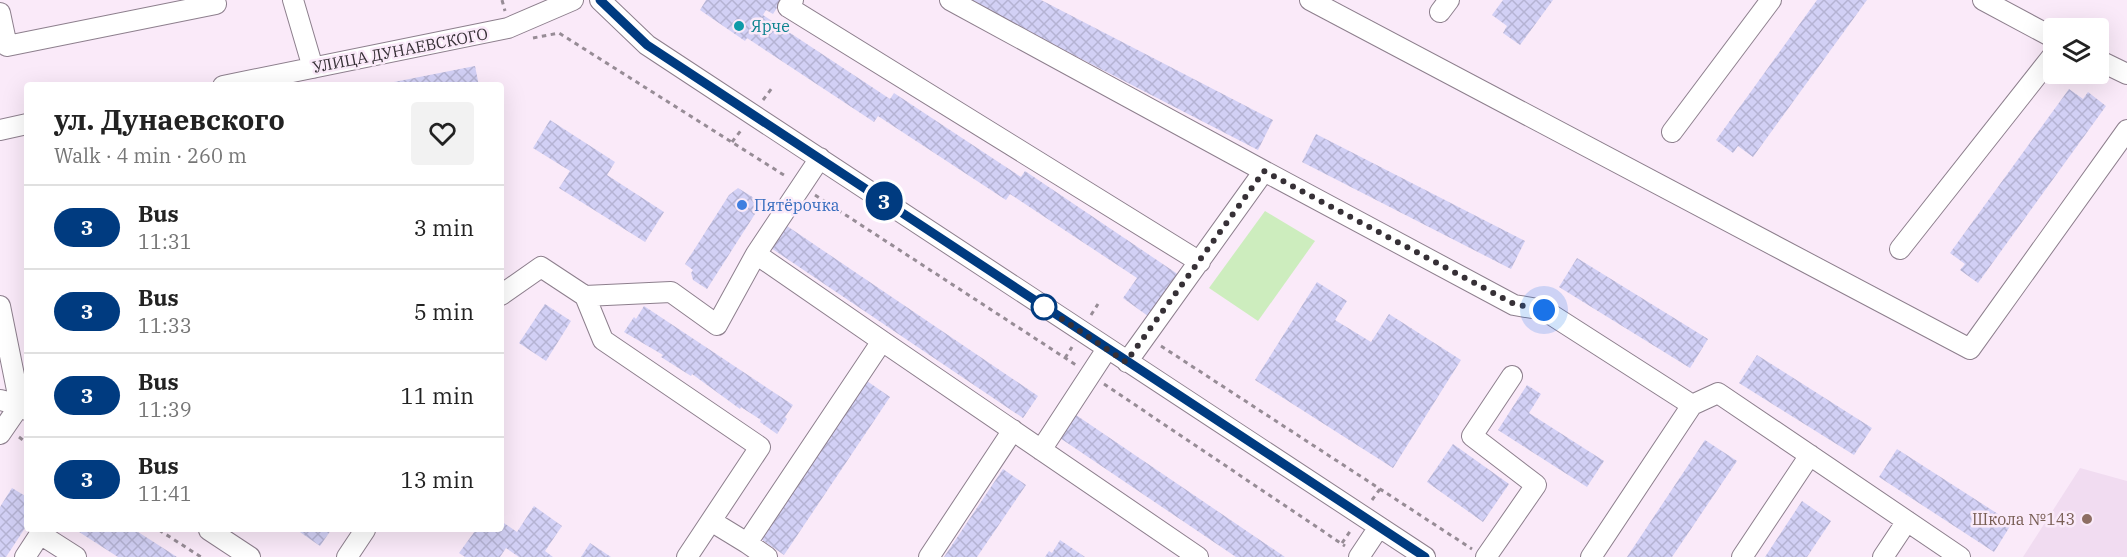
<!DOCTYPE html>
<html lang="en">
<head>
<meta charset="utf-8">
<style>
	body { margin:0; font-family:"IBM Plex Serif",serif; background:#f2f2f2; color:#222; height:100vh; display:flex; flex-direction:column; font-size:22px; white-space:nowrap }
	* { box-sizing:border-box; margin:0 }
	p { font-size:20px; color:#767676 }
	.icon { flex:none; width:33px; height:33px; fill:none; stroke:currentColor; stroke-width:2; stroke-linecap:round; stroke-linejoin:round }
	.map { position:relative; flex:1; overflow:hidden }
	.panel { position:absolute; left:24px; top:82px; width:480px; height:450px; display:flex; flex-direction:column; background:#fff; border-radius:6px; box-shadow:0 6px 24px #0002 }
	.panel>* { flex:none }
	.badge { padding:0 12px; border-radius:20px; font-size:21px; line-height:39px }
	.tools { position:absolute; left:2043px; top:18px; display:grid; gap:12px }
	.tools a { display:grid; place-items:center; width:66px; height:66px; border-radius:6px; background:#fff; box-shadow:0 6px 24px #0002; font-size:30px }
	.you { position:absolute; width:30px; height:30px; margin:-15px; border:4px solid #fff; border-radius:50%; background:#1a73e8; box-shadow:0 0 0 9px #1a73e833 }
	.map>.badge { position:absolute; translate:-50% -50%; box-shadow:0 0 0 3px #fff }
	.round { display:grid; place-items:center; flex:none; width:63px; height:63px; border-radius:6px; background:#f2f2f2 }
	.headline { display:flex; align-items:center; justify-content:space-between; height:102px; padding:0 30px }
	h1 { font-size:28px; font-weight:700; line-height:45px }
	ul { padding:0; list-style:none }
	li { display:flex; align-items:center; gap:18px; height:84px; padding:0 30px; border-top:2px solid #e0e0e0 }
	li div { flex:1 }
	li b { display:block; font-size:22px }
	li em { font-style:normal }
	li .badge { min-width:66px; font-weight:700; text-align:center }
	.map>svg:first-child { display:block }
</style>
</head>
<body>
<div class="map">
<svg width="2127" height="557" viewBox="0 0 2127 557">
	<defs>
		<pattern id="building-cross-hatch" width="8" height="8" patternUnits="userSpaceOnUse" patternTransform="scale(1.5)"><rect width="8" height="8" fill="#d2d0f5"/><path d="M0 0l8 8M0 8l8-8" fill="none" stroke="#b5b3d3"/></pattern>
	</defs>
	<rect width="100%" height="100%" fill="#faeaf9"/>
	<path fill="#f1dcf1" d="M2080 468 2127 481V557H2023Z"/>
	<path fill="#cdedbe" d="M1265 211 1315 241 1258 321 1209 288Z"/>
	<path fill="url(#building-cross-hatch)" d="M706 0H782L773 14 766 10 763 15 890 99 894 93 1021 177 1025 171 1182 277 1152 319 1123 298 1137 278 1010 194 1006 200 878 116 874 122 747 38 745 41 700 10Z
		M967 0H1041L1273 120 1258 150Z
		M1503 0H1553L1520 45 1503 33 1507 26 1492 15Z
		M1817 0H1867L1753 157 1738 146 1733 153 1716 140Z
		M475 66 479 86H384V84Z
		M2069 89 2083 99 2088 92 2106 106 1978 283 1960 270 1965 264 1950 253Z
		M550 120 615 162 607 175 664 212 645 242 559 188 570 171 533 148Z
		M1316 134 1525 241 1511 269 1302 162Z
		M738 188 762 203 707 289 693 280 691 273 693 270 685 264 729 195Z
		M787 226 1038 396 1023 418 771 248Z
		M1577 258 1708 339 1690 368 1559 287Z
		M1317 282 1347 301 1335 320 1371 342 1389 314 1461 360 1393 468 1255 380Z
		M545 304 571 321 546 361 519 343Z
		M644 306 793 405 785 417 787 419 777 434 760 422 761 420 741 407 740 409 692 374 691 376 661 357 663 355 624 332 634 317 636 319Z
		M1757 355 1872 428 1854 455 1739 383Z
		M867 381 890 397 784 555 761 539Z
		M1527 385 1541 394 1529 413 1604 461 1587 487 1498 430Z
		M1076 415 1285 557H1236L1060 438Z
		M1705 440 1737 461 1672 557H1627Z
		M1453 444 1509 484 1483 522 1427 482Z
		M1897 449 2012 523 1994 552 1879 477Z
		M1003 469 1026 485 977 557H944Z
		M12 488 27 497V525L6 557H0V507Z
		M1802 501 1831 521 1807 557H1765Z
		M534 506 562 526 545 551 553 557H519L506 548 500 557H465L459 553 475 531 473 530H501V521L517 532Z
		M76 530H135L177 557H118Z
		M297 530H331L320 546Z
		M1060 540 1085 557H1045L1049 551 1052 553Z
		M590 543 611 557H581Z"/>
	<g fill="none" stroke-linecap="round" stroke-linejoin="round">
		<g stroke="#8d7f8d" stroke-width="22">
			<path id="minor" d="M293 0 313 68
				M600 0 647 45 1425 557
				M793 0 788 7 1200 262
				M950 0 1264 171
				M1310 0 1970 349 2127 130
				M1983 0 2054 38
				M1440 12 1449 0
				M0 13 7 46 216 4
				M2098 60 2127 74
				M223 86 508 28 573 0
				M0 130 27 124
				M1672 132 1771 0
				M1900 249 2054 54
				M501 295 541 267 585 296
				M0 306 20 405 27 410
				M882 341 1198 557
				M1127 362 1264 171 1514 305 1544 310 1692 405 1591 557
				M0 400 20 405 0 434
				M1692 405 1718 393 1960 557
				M1041 450 1107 349
				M711 521 747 543 882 341 756 254 820 158
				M209 530 250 557
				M747 543 767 557
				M25 557 40 534 76 557
				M347 557 365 530
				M687 557 760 447 603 340 585 296 671 292 717 325 756 254
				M929 557 1013 430
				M1359 557 1379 527
				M1486 557 1536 485 1472 436 1512 376
				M1742 557 1810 455
				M1883 557 1907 521"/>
		</g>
		<path stroke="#978c96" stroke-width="3" stroke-dasharray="4.5 4.5" stroke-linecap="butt" d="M502 0 505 11
			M533 38 559 33 787 177
			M763 100 772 88
			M732 142 742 129
			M815 195 1076 365
			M1091 315 1098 304
			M1161 346 1472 549
			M1065 358 1072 347
			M1104 384 1345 546
			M19 437 27 443
			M1372 500 1380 489
			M159 530 201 557
			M1342 543 1351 530"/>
		<use href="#minor" stroke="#fff" stroke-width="20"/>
	</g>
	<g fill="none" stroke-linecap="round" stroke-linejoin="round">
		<g stroke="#fff" stroke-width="14">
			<path id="line" d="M600 0 647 45 1425 557"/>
		</g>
		<use href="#line" stroke="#003b80" stroke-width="9"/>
		<path stroke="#363036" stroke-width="6" stroke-dasharray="0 10.8" d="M1044 307 1126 362 1264 171 1514 304 1544 310"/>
	</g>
	<circle fill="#0f9aa8" stroke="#faeaf9" stroke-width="2" cx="739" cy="26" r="6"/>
	<circle fill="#3f7fe0" stroke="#faeaf9" stroke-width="2" cx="742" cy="205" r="6"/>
	<circle fill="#fff" stroke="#003b80" stroke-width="3" cx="1044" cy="307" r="12"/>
	<circle fill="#8d6e63" stroke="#faeaf9" stroke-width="2" cx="2087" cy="519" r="6"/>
	<g text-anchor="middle" stroke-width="5" stroke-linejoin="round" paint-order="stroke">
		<g font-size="16" fill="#0d838f" stroke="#faeaf9" text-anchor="start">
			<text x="751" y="32">Ярче</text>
		</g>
		<g font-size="16" fill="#363036" stroke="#faeaf9">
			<text transform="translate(400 50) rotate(-11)" y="6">УЛИЦА ДУНАЕВСКОГО</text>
		</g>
		<g font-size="16" fill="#366cbe" stroke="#faeaf9" text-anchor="start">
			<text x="754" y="211">Пятёрочка</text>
		</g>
		<g font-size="16" fill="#785e54" stroke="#faeaf9" text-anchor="end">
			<text x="2075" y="525">Школа №143</text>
		</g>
	</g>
</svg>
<div class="tools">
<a><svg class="icon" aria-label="layers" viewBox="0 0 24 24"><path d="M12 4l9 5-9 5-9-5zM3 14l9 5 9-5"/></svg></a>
</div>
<div class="you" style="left:1544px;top:310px"></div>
<b class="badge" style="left:884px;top:201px;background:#003b80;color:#fff">3</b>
<section class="panel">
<div class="headline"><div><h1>ул. Дунаевского</h1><p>Walk · 4 min · 260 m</p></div><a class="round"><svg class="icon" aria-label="heart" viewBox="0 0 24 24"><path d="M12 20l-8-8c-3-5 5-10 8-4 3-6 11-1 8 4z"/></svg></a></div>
<ul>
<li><span class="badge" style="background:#003b80;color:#fff">3</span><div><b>Bus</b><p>11:31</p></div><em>3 min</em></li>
<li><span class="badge" style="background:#003b80;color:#fff">3</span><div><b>Bus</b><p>11:33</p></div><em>5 min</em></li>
<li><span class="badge" style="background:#003b80;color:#fff">3</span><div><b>Bus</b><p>11:39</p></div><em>11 min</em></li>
<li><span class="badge" style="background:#003b80;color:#fff">3</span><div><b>Bus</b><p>11:41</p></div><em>13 min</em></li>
</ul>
</section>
</div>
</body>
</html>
